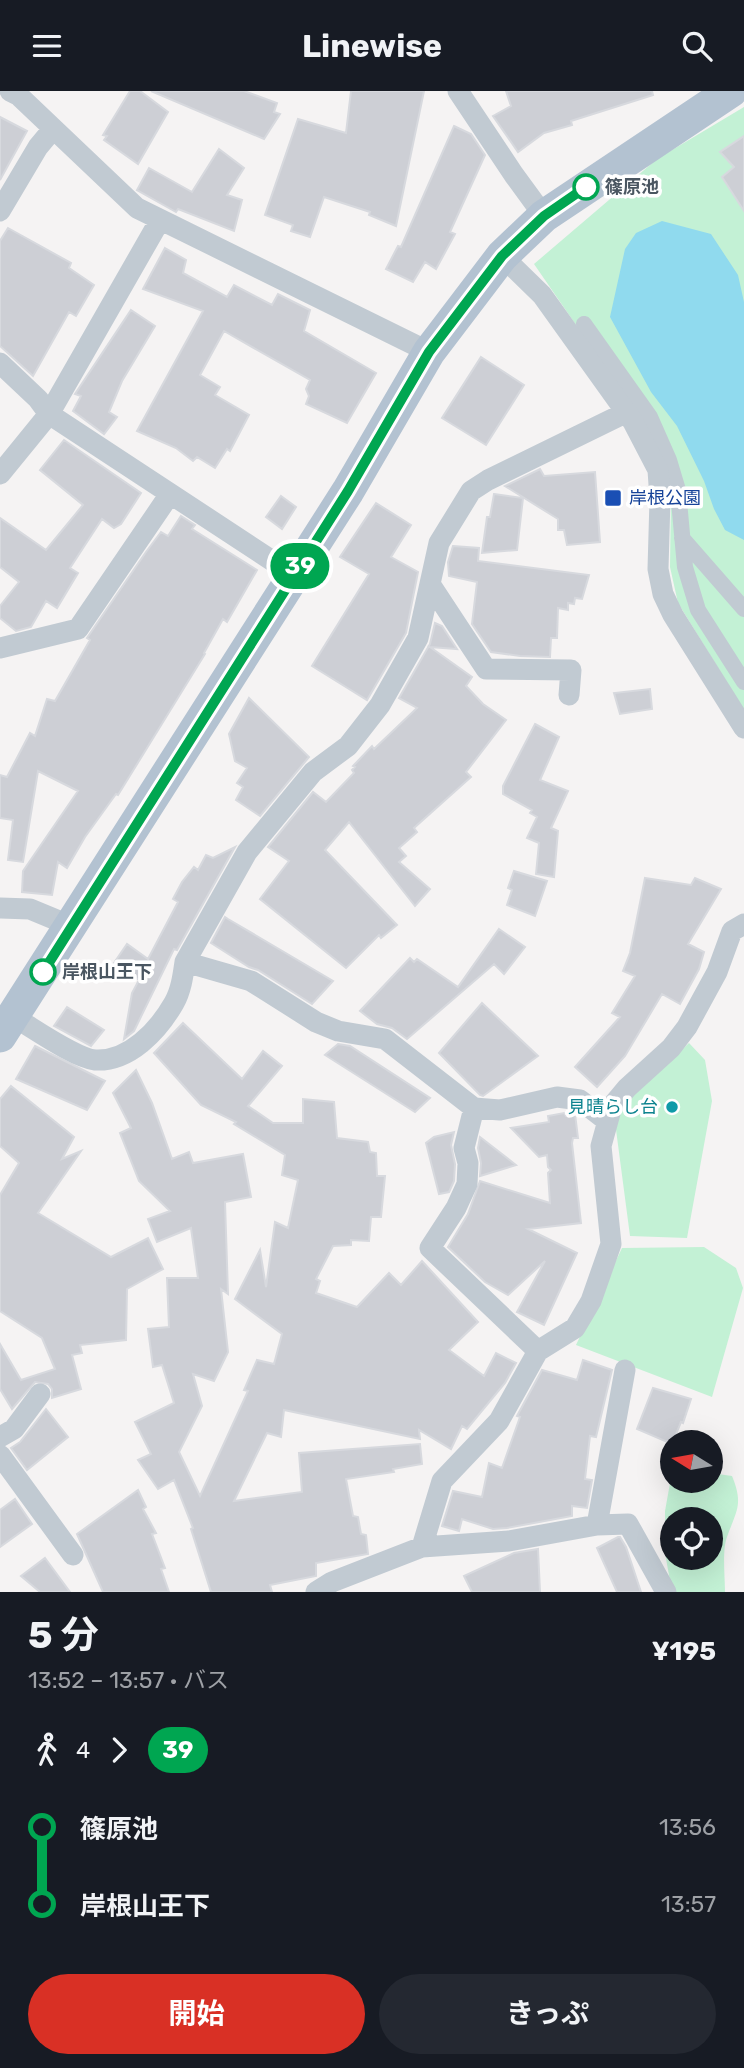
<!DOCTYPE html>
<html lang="ja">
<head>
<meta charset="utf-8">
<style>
	body { margin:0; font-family:Rubik,"Noto Sans JP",sans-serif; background:#242831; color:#f1f3f6; height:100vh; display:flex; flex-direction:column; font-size:26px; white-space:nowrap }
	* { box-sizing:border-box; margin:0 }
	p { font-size:23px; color:#9ea1a6 }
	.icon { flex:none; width:38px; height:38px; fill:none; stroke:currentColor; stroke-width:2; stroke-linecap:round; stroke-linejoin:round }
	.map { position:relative; height:1501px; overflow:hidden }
	.panel { display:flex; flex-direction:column; background:#171b24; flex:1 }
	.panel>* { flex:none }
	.badge { padding:0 14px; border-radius:23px; font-size:24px; line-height:46px }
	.needle { width:46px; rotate:281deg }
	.controls { position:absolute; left:660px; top:1339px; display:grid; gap:14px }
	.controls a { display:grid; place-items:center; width:63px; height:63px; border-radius:50%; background:#171b24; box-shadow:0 7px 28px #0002; font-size:35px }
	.map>.badge { position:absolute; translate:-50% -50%; box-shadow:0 0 0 4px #fff }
	.legs { display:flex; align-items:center; gap:10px; height:77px; padding:0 28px; font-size:23px }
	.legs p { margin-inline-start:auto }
	.headline { display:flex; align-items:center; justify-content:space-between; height:119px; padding:0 28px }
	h1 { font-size:38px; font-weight:700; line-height:52px }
	.action { display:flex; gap:14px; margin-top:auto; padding:14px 28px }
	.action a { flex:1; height:80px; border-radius:42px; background:#d93025; color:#fff; font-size:28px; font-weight:700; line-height:80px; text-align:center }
	.action a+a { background:#242831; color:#f1f3f6 }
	ul { padding:0 28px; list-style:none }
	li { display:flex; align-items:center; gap:24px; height:77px; font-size:26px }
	li i { display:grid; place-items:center; width:10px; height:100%; margin:0 9px; background:currentColor }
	li i::after { content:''; width:18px; height:18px; margin:-9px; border:5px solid; border-radius:50%; background:#171b24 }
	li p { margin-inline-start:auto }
	li:first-child i { background:linear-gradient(#0000 50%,currentColor 0) }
	li:last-child i { background:linear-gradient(currentColor 50%,#0000 0) }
	header { display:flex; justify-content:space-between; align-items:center; height:91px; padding:0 28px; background:#171b24; font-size:32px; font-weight:700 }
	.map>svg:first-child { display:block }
</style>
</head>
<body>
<header><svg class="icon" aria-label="menu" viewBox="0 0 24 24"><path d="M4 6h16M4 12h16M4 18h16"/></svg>Linewise<svg class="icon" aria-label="search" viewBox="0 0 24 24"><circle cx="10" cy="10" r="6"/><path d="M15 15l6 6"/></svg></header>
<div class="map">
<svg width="744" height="1501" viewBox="0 0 744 1501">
	<rect width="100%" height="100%" fill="#f5f3f3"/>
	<path fill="#c3f1d5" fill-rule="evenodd" d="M744 16V619L678 512 670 476 671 405 664 373 645 334 534 173 657 68Z
		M689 952 705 969 712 1010 687 1147 630 1145 615 1031 628 1010Z
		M704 1156 736 1177 743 1197 712 1306 576 1254 622 1157Z
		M672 1381V1390H710L711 1382 732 1385C744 1414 736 1420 727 1446 722 1459 725 1486 725 1501H672L665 1462V1420ZM672 1428H710V1466H672Z"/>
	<path fill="#90daee" d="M662 130 711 143 738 184 744 211V449L725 439 714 418 704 390 677 335 651 301 610 226 625 158 636 142Z"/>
	<path fill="#cdcfd5" stroke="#d7d9de" stroke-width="2" d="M130 0H140L168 21 138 73 104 49 107 45 103 44Z
		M151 0H244L277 12 274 21 280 23 264 48Z
		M351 0H424L396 135 369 124 370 121 324 106 310 146 291 140 293 134 265 124 298 28 346 42Z
		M506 0H652L653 4 571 30 572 34 544 42 518 61 493 25 511 15Z
		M0 26 27 40 0 89Z
		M454 35 471 43 485 64 450 141 455 143 436 178 425 171 413 191 386 178 398 155 401 156Z
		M744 45V120L722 86 734 76 720 61Z
		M219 58 244 77 227 104 242 109 234 140 178 118 176 121 137 99 149 77 192 101Z
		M8 137 71 172 69 177 94 194 76 225 69 221 33 285 0 255V150Z
		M165 157 186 169 183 182 227 206 234 194 272 214 278 203 310 219 304 240 376 282 347 332 306 313 309 305 306 298 310 289 224 240 200 284 220 296 215 304 249 324 230 360 227 358 215 377 197 366 193 370 176 357 137 340 203 220 143 198Z
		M131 219 155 235 122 290 109 321 117 326 104 343 73 320 81 305 75 303Z
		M481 266 524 294 486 354 442 327Z
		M64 349 141 402 121 433 114 437 102 428 70 477 78 482 57 517 46 510 31 536 16 540 0 527V515L19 491 0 476V427L46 459 83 414 40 379Z
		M540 378 544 385 595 381 600 451 567 454 564 439H558V428L505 395Z
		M494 403 523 407 517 459 482 462 487 426H490Z
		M281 405 296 416 282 438 266 426Z
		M376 412 411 434 391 466 418 481 406 542 367 609 312 575 369 483 340 466Z
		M181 425 195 434 192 438 257 479 227 531 223 528 204 562 205 563 118 704 116 703 85 746 67 777 58 771 52 804 22 801 23 780 78 700 38 680 23 771 8 769 13 729 0 727V684L7 686 30 642 35 645 47 608 55 610 90 549 87 547 146 461 161 441 168 445Z
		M453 455 479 457 478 470 589 484 582 508 575 507 574 513 568 512V519L558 517 557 547H551L550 566 520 565 491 561 472 533 477 491 449 485 448 471Z
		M435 532 442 535 457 558 430 556 472 586 466 595 483 613 506 629 466 681 471 686 414 737 417 741 399 757 406 765 399 771 430 798 415 815 349 731 325 759 397 834 381 847 379 844 346 877 260 808 289 770 268 756 313 701 326 711 354 682 352 679 355 676 353 675 372 655 374 658 417 617 399 607 430 553Z
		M650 598 652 618 620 623 614 602Z
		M249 607 309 666 260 725 236 709 243 696 237 692 247 677 235 670 229 643Z
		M535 633 559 646 540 689 568 700 551 737 558 740 554 786 536 783 539 752 527 747 537 726 530 722 532 719 503 703V695Z
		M235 756 177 859 174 858 134 940 124 948 132 902 139 889 114 872 127 853 148 868 178 811 173 808 182 791 194 776 198 779 206 764 213 767Z
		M514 780 547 790 535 825 507 814 512 799 508 797Z
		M645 787 691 794 695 787 721 798 688 853 704 861 699 878 680 913 662 903 625 965 597 996 575 976 620 926 612 922 635 885 623 880 630 862Z
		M225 826 228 828 333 890 312 913 258 879 249 876 211 852Z
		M499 838 525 856 504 883 494 873 407 948 392 937 377 933 360 920 410 867 414 871 417 868 458 896Z
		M482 912 538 965 483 1005 480 1004 439 962Z
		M67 916 104 939 91 955 54 935Z
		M183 932 242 988 263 960 282 975 248 1015 273 1032H303V1008L334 1011 337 1047 368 1051 370 1061 376 1062 377 1085H385L381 1126H371L369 1150 351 1149V1154L333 1155 316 1188 320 1190 316 1202 357 1216 389 1182 401 1194 422 1170 478 1231 449 1259 484 1285 496 1262 516 1272 505 1292 467 1338 462 1335 451 1358 419 1339 420 1348 284 1319 281 1346 267 1342 234 1410 302 1401 299 1362 420 1353 422 1373 393 1378 394 1381 346 1388 353 1425 358 1426 361 1443 366 1444 368 1463 316 1472V1485L270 1494 272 1501H211L191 1438 193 1437 174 1389 158 1398 138 1369 151 1363 135 1331 174 1312 162 1274 153 1276 148 1238 169 1236 167 1187H198L191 1137 157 1151 148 1128 170 1120 139 1090 120 1042 131 1037 113 1002 136 979 152 1012 172 1068 189 1061 193 1072 243 1063 251 1106 225 1111 228 1203 221 1198 228 1261 214 1290 193 1283 202 1315 179 1361 200 1405 248 1300 244 1299 257 1269 274 1273 282 1243 235 1208 260 1159 266 1196 275 1131 288 1137 298 1089 282 1084 285 1064 234 1033 236 1031 201 1014 154 962Z
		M338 953 350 955 430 1007 415 1021 325 964Z
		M35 955 105 990 87 1019 16 988Z
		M11 995 74 1046 62 1068 81 1060 38 1122 111 1166 148 1147 163 1178 127 1198 126 1249 80 1254 82 1262 72 1264 81 1298 52 1307V1298L48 1293 35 1291 12 1318 0 1298V1253L21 1289 55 1278 42 1247 0 1220V1104L19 1072 0 1055V1008Z
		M564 1022 566 1025 575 1023 578 1047H573L572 1052 581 1132 528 1138 577 1162 544 1234 517 1221 545 1170 508 1204 485 1191 448 1156 468 1123 480 1090 550 1112 548 1082 551 1079 548 1076 547 1064 539 1066 511 1037 549 1031 548 1025Z
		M454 1041 451 1054 455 1073 454 1090 449 1101 439 1103 426 1052 434 1046Z
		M480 1046 516 1074 480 1085 481 1072 478 1057Z
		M583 1269 612 1279 596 1346 590 1345 585 1388 592 1389 587 1417 572 1415V1425L507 1437 493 1438 462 1428 459 1440 442 1435 453 1400 482 1406 489 1372 502 1377 520 1326 517 1325 542 1279 577 1289Z
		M653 1297 691 1308 683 1332 681 1331 672 1353 637 1338Z
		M46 1318 68 1346 27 1379 11 1357 20 1351Z
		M138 1399 146 1416 143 1418 156 1442 152 1443 165 1477 161 1478 169 1501H103L77 1443Z
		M15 1408 32 1433 0 1456V1419Z
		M618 1446H620L626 1456 641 1501H617L597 1457Z
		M538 1458 540 1501H472L464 1485 514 1462Z
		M45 1467 70 1501H40L21 1485Z"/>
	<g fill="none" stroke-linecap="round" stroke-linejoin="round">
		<path stroke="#c1cad2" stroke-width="16" d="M584 233 650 326 669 369 678 399 685 476 698 519 744 591
			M682 447 744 518"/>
		<path stroke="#c1cad2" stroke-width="21" d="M10 0 18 4 137 117 429 261
			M458 0 514 84 544 125
			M0 120 38 56 53 38
			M502 165 542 204 633 331 658 379 660 408 658 478 663 503 673 524 744 637
			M0 272 38 308 49 323 294 484
			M0 383 49 323 160 129
			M430 493 486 578 571 579 569 604
			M0 557 78 538 170 403
			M0 817 30 818 71 835
			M185 871 251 890 316 931 338 940 385 948 474 1017 500 1019 557 1006 580 1009 607 1030
			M14 926C33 937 75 967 95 969 129 971 158 940 174 912 181 900 183 885 185 871L247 761 313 681 348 655 380 614 418 547 439 452 471 400 488 389 627 321
			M474 1017 464 1057 468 1072 467 1093 456 1117 430 1157 538 1260
			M0 1346 14 1338 40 1303
			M0 1364 73 1464
			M597 1434 625 1279
			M422 1456 442 1390 499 1330 538 1260 575 1237 591 1210 611 1153 601 1055 612 1015 627 997 671 957 687 936 717 881 732 840 744 833
			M316 1501 332 1491 422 1456 509 1450 597 1434 628 1433 666 1501"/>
		<path stroke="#b3c2d1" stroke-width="33" d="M0 945 348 400 429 261 502 165 544 125 731 0"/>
	</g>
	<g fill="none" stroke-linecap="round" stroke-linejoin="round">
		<g stroke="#fff" stroke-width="16">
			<path id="line-1" d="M43 881 348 400 429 261 502 165 544 125 586 96"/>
		</g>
		<use href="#line-1" stroke="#00a651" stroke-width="10"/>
	</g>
	<g fill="#fff" stroke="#00a651" stroke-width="3.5">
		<circle cx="586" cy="96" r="12"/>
		<circle cx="43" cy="881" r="12"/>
	</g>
	<rect fill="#1a4fb4" stroke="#fff" stroke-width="2.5" x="604" y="398" width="18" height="18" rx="3.5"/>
	<circle fill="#0f9aa8" stroke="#fff" stroke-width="2.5" cx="672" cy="1016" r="7"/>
	<g text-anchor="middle" stroke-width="7" stroke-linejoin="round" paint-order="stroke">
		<g font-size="18" font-weight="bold" fill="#4a5661" stroke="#fff" text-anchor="start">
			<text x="605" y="102">篠原池</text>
			<text x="62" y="887">岸根山王下</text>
		</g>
		<g font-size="18" fill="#164399" stroke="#fff" text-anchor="start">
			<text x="629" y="413">岸根公園</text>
		</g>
		<g font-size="18" fill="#0d838f" stroke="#fff" text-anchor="end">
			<text x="658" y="1022">見晴らし台</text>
		</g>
	</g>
</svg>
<div class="controls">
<a><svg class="needle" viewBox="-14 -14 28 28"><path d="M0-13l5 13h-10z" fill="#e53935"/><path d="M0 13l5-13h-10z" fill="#9ea1a6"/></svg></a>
<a><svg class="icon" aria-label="locate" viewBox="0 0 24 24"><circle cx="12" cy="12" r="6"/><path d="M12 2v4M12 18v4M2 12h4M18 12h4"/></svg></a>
</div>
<b class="badge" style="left:300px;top:475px;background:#00a651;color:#fff">39</b>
</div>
<section class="panel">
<div class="headline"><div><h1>5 分</h1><p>13:52 – 13:57 · バス</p></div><b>¥195</b></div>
<div class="legs"><svg class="icon" aria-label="walk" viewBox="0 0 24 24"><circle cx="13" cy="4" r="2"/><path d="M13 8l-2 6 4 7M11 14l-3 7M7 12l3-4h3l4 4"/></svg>4<svg class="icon" aria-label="forward" viewBox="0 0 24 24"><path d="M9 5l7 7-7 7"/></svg><b class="badge" style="background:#00a651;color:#fff">39</b></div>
<ul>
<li><i style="color:#00a651"></i><b>篠原池</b><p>13:56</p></li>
<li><i style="color:#00a651"></i><b>岸根山王下</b><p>13:57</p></li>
</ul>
<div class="action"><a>開始</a><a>きっぷ</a></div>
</section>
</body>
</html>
